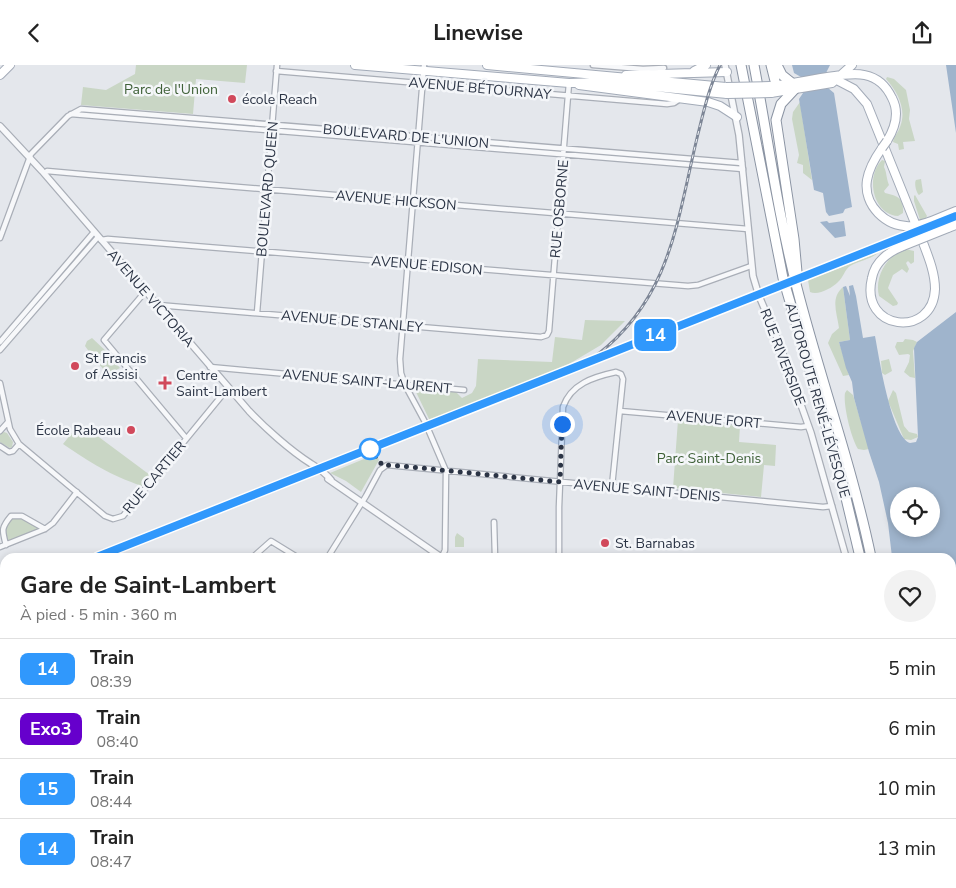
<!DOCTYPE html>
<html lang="fr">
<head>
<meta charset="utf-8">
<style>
	body { margin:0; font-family:"Nunito Sans",sans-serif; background:#f2f2f2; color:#222; height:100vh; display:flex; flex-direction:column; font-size:19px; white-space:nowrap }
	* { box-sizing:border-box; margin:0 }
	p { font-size:16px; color:#767676 }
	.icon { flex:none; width:28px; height:28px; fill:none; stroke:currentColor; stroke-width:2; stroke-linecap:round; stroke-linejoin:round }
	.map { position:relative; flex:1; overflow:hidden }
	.panel { position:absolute; left:0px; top:488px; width:956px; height:336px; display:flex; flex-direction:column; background:#fff; border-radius:15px 15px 0 0; box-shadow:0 2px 8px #0003 }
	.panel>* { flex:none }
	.badge { padding:0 10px; border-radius:8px; font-size:18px; line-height:32px }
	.fabs { position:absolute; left:890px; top:422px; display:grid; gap:10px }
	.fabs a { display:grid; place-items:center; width:50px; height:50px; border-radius:50%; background:#fff; box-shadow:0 2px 8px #0003; font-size:25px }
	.you { position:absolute; width:25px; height:25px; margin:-12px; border:4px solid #fff; border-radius:50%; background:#1a73e8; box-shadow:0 0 0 8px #1a73e833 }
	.map>.badge { position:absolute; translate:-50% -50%; box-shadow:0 0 0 2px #fff }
	.round { display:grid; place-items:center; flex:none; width:52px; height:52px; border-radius:26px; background:#f2f2f2 }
	.overview { display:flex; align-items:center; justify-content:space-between; height:85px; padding:0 20px }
	h1 { font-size:24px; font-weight:700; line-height:38px }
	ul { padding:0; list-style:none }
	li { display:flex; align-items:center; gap:15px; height:60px; padding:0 20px; border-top:1px solid #e0e0e0 }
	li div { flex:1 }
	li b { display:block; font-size:19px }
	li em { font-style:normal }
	li .badge { min-width:55px; font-weight:700; text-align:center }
	header { display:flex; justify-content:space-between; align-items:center; height:65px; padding:0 20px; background:#fff; font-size:22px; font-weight:700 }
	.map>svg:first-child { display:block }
</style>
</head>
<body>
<header><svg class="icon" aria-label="back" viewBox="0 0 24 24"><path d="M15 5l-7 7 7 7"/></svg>Linewise<svg class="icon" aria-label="share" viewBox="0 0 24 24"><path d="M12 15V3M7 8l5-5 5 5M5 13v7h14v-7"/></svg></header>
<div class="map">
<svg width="956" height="823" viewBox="0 0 956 823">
	<rect width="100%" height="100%" fill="#e4e7ec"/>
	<path fill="#c9d6c5" d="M136 0H247L245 18 196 14 193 49 81 40 83 22 106 25 135 9Z
		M887 12 894 14 906 25 910 45 909 54 915 76 903 77 904 84 899 85 898 79 893 77C894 71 898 68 900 62 907 45 898 27 886 14Z
		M800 37 812 115 803 108V100L797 98 799 90 792 54 793 47Z
		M882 95 885 96 884 102C887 108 886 113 889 120L884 126 885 128C897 131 904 132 903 148L898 151C873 149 865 112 882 95Z
		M921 114 923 127 919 130C916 127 914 118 916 115Z
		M915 130 927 151 925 155H920L914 136V131Z
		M905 184 914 186V197L911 199 908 196 906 198 909 204 907 208 902 204 893 210 888 223 898 238 897 240 893 241 879 231C874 212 887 190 905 184Z
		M878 188C871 194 859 196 850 201 845 204 843 213 838 217 832 223 818 231 810 227L808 215Z
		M843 222 850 275 839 277 849 310 843 311 828 278 832 269 839 263C837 248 830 233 843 222Z
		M585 255 625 256 601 280 564 302 430 356 416 327 417 324 455 326 462 333 472 328 476 321 478 294 552 297 555 272 582 275Z
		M92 273 107 287 96 296 85 281 87 276Z
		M905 274 913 275 917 277 913 286 915 313 910 312 904 307 909 297 910 290 908 289 899 290 895 282 897 277H903Z
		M107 288 120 303 110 308 105 306 97 297Z
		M889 294 892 306 885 310 882 308 881 296Z
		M847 325 853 330 867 377 869 384 864 385 858 384C851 373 843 340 845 328Z
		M893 325 896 328 904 361 909 367 917 369 918 372 911 375 904 374 888 336Z
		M678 355 740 361 739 377 776 380 775 401 764 400 761 432 673 423Z
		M80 358 150 410 142 421C110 410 91 398 63 379Z
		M4 367 7 368 13 377 12 382 10 383 0 377V369Z
		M376 389 379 395 361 427 346 416 330 408Z
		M12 453H22L42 464 7 478 3 463Z
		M457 468 464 473V482H455V472Z
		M5 742V819H20L19 823H0V744Z
		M41 819H182L189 823H40Z"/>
	<path fill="#9fb4cc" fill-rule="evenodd" d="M792 0H830L826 8 828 23 834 28 852 142 845 144 843 148 829 151 826 147 823 128 814 125 799 34 803 28 801 12 794 8Z
		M946 0H956V68Z
		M827 156 829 158 844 156 846 171 835 173 820 157Z
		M853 220 856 231 863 273 875 271C879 292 891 371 910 378L916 377 918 372 914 283 917 277 956 247V742L951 730V492H892L888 458 879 417 869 387 854 333 852 317 846 303 839 277 850 275 843 222 846 221 850 231 849 221ZM931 431V464H899V431Z"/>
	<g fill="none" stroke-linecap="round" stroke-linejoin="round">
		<path stroke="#bfc3cb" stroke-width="8" stroke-dasharray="8 4" stroke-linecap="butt" d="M915 158 922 175"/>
		<g stroke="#a9aeb7" stroke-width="7">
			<path id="minor" d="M424 0 400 294 401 308 405 320 425 357 446 406 445 485 442 492
				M593 0 643 4 664 3
				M276 6 667 39 674 38 680 34
				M71 49 743 104
				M44 108 47 106 92 110 748 164
				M0 173 31 89 68 51 81 44 742 98
				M101 175 108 174 688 221 698 220 751 201
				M145 227 104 275 186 373
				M158 240 541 272 547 270 549 266 569 18
				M257 248 277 0
				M0 277 94 167
				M0 285 98 172
				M210 302 464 325
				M0 318 10 364 19 379 105 451 113 454 123 451 228 323
				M620 346 801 362 808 361
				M0 366 8 357
				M0 381 9 387 13 386 19 379
				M494 457 495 492
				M6 480C2 465 1 463 11 451H22L45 464
				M0 482 45 464 53 458 77 427
				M253 492 271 476 297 492
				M328 492 366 431 380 405 387 400 823 442 832 441
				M559 492V442L563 342C571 319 593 312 616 307L621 309 623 314 612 421
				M0 649 5 647
				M0 707 5 705
				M278 819 285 823
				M381 819 388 823
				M484 819 491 823
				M588 819 595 823
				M692 819 698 823
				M815 819 822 823
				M228 823 231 819
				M433 823 436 819"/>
		</g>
		<g stroke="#a9aeb7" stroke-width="8">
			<path id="tertiary" d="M725 0 739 70 753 211 759 231 778 275 811 368 846 492
				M0 61 42 106 249 346C265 363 291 386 310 398 318 403 325 407 331 415
				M328 414 441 492
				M916 819 917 823
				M622 823 624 819
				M629 823 632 819"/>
		</g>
		<g stroke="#a3abb8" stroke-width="10">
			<path id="primary" d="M355 0 569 18 605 17 727 29
				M487 0 726 22
				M694 6 706 0
				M0 10 10 0
				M626 10 727 7
				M831 12 854 24 867 39 915 158
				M579 20 708 37 720 41 737 52
				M772 21C788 19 805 16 821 13 849 9 877 1 892 33 900 48 895 63 887 76
				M771 28 832 18 852 0
				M882 83C875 93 869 103 867 115 863 140 886 163 912 161 927 160 942 151 956 146
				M948 163 956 160
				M903 181C888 187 875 197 872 213 859 266 933 274 935 224 935 207 928 191 922 175"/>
		</g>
		<g stroke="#8b94a3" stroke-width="11">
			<path id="motorway" d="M741 0 783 213 840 408 860 492
				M754 0C768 74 778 150 797 223 820 313 852 401 871 492
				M771 0 776 20
				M777 0 782 10 792 18
				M795 24 781 39 776 55 794 174 797 207
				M951 776 956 787
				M951 798 956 810
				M935 819 936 823
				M948 819 950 823"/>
		</g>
		<use href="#minor" stroke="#f7f8fa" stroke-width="4.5"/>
		<use href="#tertiary" stroke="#f7f8fa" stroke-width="5.5"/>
		<use href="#primary" stroke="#fff" stroke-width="8"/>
		<use href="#motorway" stroke="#fff" stroke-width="9"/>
		<g stroke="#7d8696" stroke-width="3">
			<path id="rail" d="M597 290C672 232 677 154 698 69 704 45 709 22 720 0
				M97 492 956 151
				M0 535 5 533
				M0 591 5 594"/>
		</g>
		<use href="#rail" stroke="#f4f6f9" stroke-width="1" stroke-dasharray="4" stroke-linecap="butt"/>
		<g stroke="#a3abb8" stroke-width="10" stroke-linecap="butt">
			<path id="primary-bridge" d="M726 22 770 21
				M727 29 771 28
				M882 83 887 76
				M903 181 948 163"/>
		</g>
		<use href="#primary-bridge" stroke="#fff" stroke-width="8"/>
	</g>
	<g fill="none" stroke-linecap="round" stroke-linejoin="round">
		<g stroke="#fff" stroke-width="11">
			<path id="line" d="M97 492 956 151"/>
		</g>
		<use href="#line" stroke="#3098fc" stroke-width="8"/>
		<path stroke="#2b3445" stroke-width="5" stroke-dasharray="0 9" d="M370 384 383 401 391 400 560 417 562 359"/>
	</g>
	<g fill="#d1495b" stroke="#f4f6f9" stroke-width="2">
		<circle cx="232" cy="34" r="5"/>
		<circle cx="75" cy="301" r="5"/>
		<path d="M162.5 310.5h5v5h5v5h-5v5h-5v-5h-5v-5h5z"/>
		<circle cx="131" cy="365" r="5"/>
		<circle cx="605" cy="478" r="5"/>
	</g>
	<circle fill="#fff" stroke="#3098fc" stroke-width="2.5" cx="370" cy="384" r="10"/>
	<g text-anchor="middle" stroke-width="5" stroke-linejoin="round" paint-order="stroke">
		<g font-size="14" fill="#2b3445" stroke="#f4f6f9">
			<text transform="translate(480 23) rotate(5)" y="5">AVENUE BÉTOURNAY</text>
			<text transform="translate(406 71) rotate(5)" y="5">BOULEVARD DE L'UNION</text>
			<text transform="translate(267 124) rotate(-85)" y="5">BOULEVARD QUEEN</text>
			<text transform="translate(396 135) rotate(5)" y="5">AVENUE HICKSON</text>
			<text transform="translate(559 144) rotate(-85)" y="5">RUE OSBORNE</text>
			<text transform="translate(427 200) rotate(5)" y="5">AVENUE EDISON</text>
			<text transform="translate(151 233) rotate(49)" y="5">AVENUE VICTORIA</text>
			<text transform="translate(352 256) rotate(5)" y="5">AVENUE DE STANLEY</text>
			<text transform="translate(783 292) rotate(69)" y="5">RUE RIVERSIDE</text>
			<text transform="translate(367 316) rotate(5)" y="5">AVENUE SAINT-LAURENT</text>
			<text transform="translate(818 335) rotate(74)" y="5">AUTOROUTE RENÉ-LÉVESQUE</text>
			<text transform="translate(714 354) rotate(5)" y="5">AVENUE FORT</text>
			<text transform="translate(154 412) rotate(-50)" y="5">RUE CARTIER</text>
			<text transform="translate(647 425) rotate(5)" y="5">AVENUE SAINT-DENIS</text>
		</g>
		<g font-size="14" fill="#3f6138" stroke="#f4f6f9">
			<text x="171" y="29">Parc de l'Union</text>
			<text x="709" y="398">Parc Saint-Denis</text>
		</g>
		<g font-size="14" fill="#2b3445" stroke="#f4f6f9" text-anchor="start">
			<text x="242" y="39">école Reach</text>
			<text x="85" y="298">St Francis<tspan x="85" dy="16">of Assisi</tspan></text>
			<text x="176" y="315">Centre<tspan x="176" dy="16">Saint-Lambert</tspan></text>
			<text x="121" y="370" text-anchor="end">École Rabeau</text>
			<text x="615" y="483">St. Barnabas</text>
		</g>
	</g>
</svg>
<div class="fabs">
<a><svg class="icon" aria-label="locate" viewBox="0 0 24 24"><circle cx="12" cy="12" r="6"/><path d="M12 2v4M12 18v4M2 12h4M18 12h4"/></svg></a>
</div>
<div class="you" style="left:562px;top:359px"></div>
<b class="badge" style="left:655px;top:270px;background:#3098fc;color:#fff">14</b>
<section class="panel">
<div class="overview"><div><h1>Gare de Saint-Lambert</h1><p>À pied · 5 min · 360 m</p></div><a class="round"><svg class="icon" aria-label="heart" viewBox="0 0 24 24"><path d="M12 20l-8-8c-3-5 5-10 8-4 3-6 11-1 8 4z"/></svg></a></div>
<ul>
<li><span class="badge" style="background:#3098fc;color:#fff">14</span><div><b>Train</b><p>08:39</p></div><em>5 min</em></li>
<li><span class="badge" style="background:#60c;color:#fff">Exo3</span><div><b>Train</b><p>08:40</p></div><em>6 min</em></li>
<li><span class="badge" style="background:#3098fc;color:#fff">15</span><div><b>Train</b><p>08:44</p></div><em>10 min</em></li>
<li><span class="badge" style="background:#3098fc;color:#fff">14</span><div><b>Train</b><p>08:47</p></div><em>13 min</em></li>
</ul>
</section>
</div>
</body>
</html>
